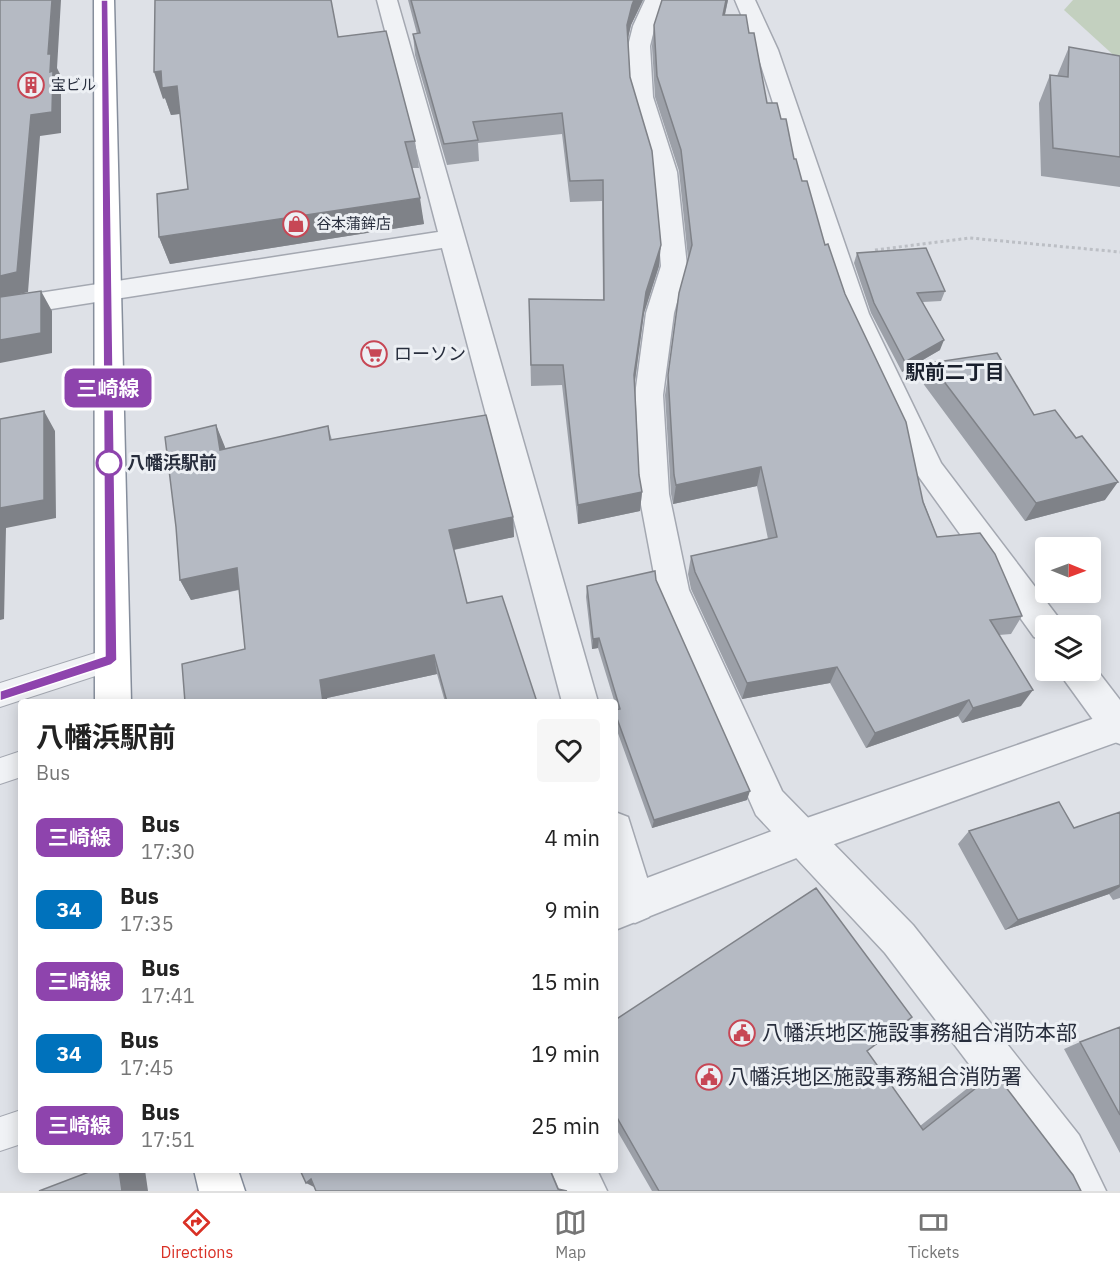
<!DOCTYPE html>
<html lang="en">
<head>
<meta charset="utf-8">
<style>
	body { margin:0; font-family:"IBM Plex Sans","Noto Sans JP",sans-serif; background:#f6f6f6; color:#222; height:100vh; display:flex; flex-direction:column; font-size:22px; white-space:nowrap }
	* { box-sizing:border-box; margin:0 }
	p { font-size:20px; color:#767676 }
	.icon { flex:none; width:33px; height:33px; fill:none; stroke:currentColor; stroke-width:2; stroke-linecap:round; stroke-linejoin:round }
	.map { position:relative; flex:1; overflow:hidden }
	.drawer { position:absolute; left:18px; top:699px; width:600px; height:474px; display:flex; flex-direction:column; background:#fff; border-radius:6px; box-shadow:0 3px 15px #0003 }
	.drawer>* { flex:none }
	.badge { padding:0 12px; border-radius:9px; font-size:21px; line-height:39px }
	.needle { width:39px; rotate:91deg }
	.fabs { position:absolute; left:1035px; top:537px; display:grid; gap:12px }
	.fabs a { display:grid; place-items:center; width:66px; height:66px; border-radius:6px; background:#fff; box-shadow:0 3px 15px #0003; font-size:30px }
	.map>.badge { position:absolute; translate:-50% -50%; box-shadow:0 0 0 3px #fff }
	.round { display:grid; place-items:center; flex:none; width:63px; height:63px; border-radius:6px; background:#f6f6f6 }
	.head { display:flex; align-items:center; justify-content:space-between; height:102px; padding:0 18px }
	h1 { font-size:28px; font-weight:700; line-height:45px }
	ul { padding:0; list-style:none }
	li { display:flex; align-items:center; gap:18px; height:72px; padding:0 18px }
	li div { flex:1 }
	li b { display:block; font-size:22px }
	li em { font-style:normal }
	li .badge { min-width:66px; font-weight:700; text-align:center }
	.dock { display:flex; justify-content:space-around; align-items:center; height:84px; border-top:2px solid #e0e0e0; background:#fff; font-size:16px; color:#767676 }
	.dock a { display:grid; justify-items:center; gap:3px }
	.dock .current { color:#d93025 }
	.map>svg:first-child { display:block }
</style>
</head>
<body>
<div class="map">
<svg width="1120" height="1191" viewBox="0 0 1120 1191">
	<rect width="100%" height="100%" fill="#dee1e7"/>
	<path fill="#c3d0bf" d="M1073 0H1120V61L1064 10Z"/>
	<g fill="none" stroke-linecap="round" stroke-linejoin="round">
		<g stroke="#a4a8b1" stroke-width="2">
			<path id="service" d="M111 648 120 652 124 660 120 668 0 707V683Z
				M21 751V777L0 784V758Z
				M21 1110V1144L0 1151V1117Z"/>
		</g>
		<g stroke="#a4a8b1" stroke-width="3">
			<path id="minor" d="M377 0H397L598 702H562L442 248 0 317V299L438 232Z
				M645 0H665L655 26 650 46 653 97 677 172 687 266 674 313 663 395 669 494 689 590 782 791 913 925 1079 1135 1106 1191H1059L1047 1167 885 953 756 815 657 590 639 494 635 395 646 313 661 266 653 172 631 97 628 46 633 26Z
				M735 0H755L778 50 869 314 941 463 1058 617 1062 626H1046V641L1034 637 914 470 841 314 756 50Z
				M1090 661 1120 700V744L1107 739 1065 681 1060 670H1090Z
				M615 812 628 817 655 903 649 917 635 923 621 917 615 902Z
				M551 1170H597L607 1191H560Z"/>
		</g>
		<g stroke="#a4a8b1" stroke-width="3">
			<path id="tertiary" d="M1118 710 1120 711V741L804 855 615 930V890L804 819Z"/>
		</g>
		<g stroke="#868e9c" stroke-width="3">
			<path id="trunk" d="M94 0H114L131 702H95Z
				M194 1170H238L245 1191H199Z"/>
		</g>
		<path stroke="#bcbfc5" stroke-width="3" stroke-dasharray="3 3" stroke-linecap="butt" d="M875 250 970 238 1120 252"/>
		<use href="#service" fill="#f0f2f5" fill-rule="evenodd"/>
		<use href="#minor" fill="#f0f2f5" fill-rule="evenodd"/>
		<use href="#tertiary" fill="#f0f2f5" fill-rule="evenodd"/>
		<use href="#trunk" fill="#fff" fill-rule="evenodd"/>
	</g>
	<path fill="#9ca0a8" d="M408 0H643L631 25 628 38 630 77 659 266 644 313 635 381 639 475 642 492 640 511 578 524 562 385 531 386 529 299 603 300 602 201 570 202 562 134 478 143 479 161 447 165 415 55 413 34H417Z
		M662 0H728L725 15 749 33 767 103 781 119 802 181 825 245 845 294 937 537 1022 616 1011 634 999 635 1021 706 962 723 958 716 866 748 830 683 742 699 691 589 688 574 691 556 768 539 757 486 673 504 671 494 665 395 668 375 688 258 679 171 655 97 652 46 654 25Z
		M338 37 415 141 419 168H412L424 224 170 264 159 237 188 189 180 114 171 115 165 98 163 99Z
		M1069 47 1120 56V187L1041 176 1039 103 1050 75 1057 76Z
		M857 253 945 291 941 301 923 302 940 350 902 372 871 313 854 263Z
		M930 363 1034 415 1105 500 1025 521 922 382Z
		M216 425 225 449 328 426 332 440 513 517 514 537 454 550 467 603 537 702H445L437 674 327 698 245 649 239 590 191 600 180 580Z
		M656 580 747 800 652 828 615 725V710H617L598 648 592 649 586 597 587 586Z
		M1120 812V898L1113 900 1109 894 1005 930 958 844 969 831 1074 828Z
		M615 1020 867 1051 920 1126 974 1083 995 1073 1081 1191H652L615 1127Z
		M1120 1027V1153L1064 1049 1080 1042Z"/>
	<path fill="#7f8288" d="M52 0H61L57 68 60 74 59 86 61 92V133L40 136 28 292 0 299V276L31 115 50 72 48 54Z
		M634 0H643L631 25 626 46 627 25 632 5Z
		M726 0H728L720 36 723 15Z
		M161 71 177 86 186 113 171 115 165 98 163 99 154 72Z
		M420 198 424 224 170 264 159 237Z
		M661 245 659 266 644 313 633 395 634 375 646 292Z
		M41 291 52 311V353L0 363V340Z
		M944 340 940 350 902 372 905 362Z
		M44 411 55 431 56 518 6 528 4 619 0 620V508Z
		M216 425 225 447 229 472 220 450Z
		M761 467 757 486 673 504 676 485Z
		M1118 482 1105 500 1025 521 1036 503Z
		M642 492 640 511 578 524V505Z
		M513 517 514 537 452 550 449 530Z
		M237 568 246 588 191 600 180 580Z
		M599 638 598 648 592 649 593 639Z
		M434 655 437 674 327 698 328 702H323L320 680Z
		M837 667 830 683 742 699 747 683Z
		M1033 690 1021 706 962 723 973 708Z
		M969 700 958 716 866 748 875 733Z
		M750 791 747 800 652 828 654 820Z
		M1120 885V887L1109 894 1005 930 1018 920Z
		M119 1170H145L148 1191H122Z
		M311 1179 314 1187 306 1183Z"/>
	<path fill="#b5bac3" stroke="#7f8288" stroke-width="1.5" d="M0 0H52L48 54H51L50 72 53 71 52 112 31 115 17 272 0 276Z
		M155 0H331L338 37 386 31 415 141 405 142 420 198 159 237 157 194 188 189 177 86 162 88 161 71 154 72Z
		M411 0H634L632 5 627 25 630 77 652 151 661 245 646 292 634 375 639 475 642 492 578 505 563 365H531L529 299 604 300 603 180 570 181 562 113 473 122 478 140 444 144 413 34 420 33Z
		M662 0H726L723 15H746L749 33H754L767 103H777L781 119H786L794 159H796L802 181H807L825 245 828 244 845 294 906 422 923 502 937 537 980 533 995 554 1022 616 990 620 1033 690 973 708 969 700 875 733 837 667 747 683 695 572 691 556 777 537 761 467 676 485 674 475 668 375 679 293 692 245 681 150 657 76 654 25Z
		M1069 47 1120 56V157L1053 148 1050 75 1068 77Z
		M926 248 945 291 917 293 944 340 905 362 874 303 857 253Z
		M41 291V333L0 340V297Z
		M997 353 1034 415 1055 410 1076 438 1082 436 1118 482 1036 503 930 363Z
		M44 411V500L0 508V419Z
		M486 415 513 517 449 530 467 603 502 596 537 702H447L434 655 320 680 323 702H185L182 664 245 649 237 568 180 580 176 527 165 437 216 425 220 450 328 426 330 440Z
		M655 571 656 580 750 791 654 820 615 713V710L620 709 599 638 593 639 587 586Z
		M1059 802 1074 828 1120 812V885L1018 920 969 831Z
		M816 888 912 1017 867 1051 923 1130 995 1073 1073 1175 1081 1191H659L615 1114V1020Z
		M1120 1027V1115L1080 1042Z
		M94 1170H119L122 1191H39Z
		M300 1170H550L558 1189 567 1191H316L311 1179 306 1183Z"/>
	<path fill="#8e44ad" stroke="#fff" stroke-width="1.5" d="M101 0H108L117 660 111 665 0 701V691L105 656Z"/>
	<defs>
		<g id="building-ring" transform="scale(1.35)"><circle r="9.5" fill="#edf0f4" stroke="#c74755" stroke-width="1.5"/><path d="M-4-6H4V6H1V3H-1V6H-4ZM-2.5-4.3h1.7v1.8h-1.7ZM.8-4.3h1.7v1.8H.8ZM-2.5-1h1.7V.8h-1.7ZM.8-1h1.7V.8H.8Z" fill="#c74755"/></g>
		<g id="shop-ring" transform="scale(1.35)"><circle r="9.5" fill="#edf0f4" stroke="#c74755" stroke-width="1.5"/><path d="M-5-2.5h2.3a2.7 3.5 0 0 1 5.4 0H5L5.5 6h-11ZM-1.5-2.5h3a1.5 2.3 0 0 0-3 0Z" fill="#c74755"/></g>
		<g id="supermarket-ring" transform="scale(1.35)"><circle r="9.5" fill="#edf0f4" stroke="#c74755" stroke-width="1.5"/><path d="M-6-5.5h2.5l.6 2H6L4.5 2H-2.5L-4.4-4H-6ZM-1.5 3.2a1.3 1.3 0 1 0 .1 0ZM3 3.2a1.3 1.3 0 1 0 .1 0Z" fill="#c74755"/></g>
		<g id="civic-ring" transform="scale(1.35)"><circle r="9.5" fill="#edf0f4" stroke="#c74755" stroke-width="1.5"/><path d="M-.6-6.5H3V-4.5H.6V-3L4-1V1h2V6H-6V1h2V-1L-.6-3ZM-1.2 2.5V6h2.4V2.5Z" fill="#c74755"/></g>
	</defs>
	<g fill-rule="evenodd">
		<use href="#building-ring" x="31" y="85"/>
		<use href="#shop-ring" x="296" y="224"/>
		<use href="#supermarket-ring" x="374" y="354"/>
		<use href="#civic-ring" x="742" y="1033"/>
		<use href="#civic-ring" x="709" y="1077"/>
	</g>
	<circle fill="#fff" stroke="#8e44ad" stroke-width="3" cx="109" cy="463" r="12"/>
	<g text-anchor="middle" stroke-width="6" stroke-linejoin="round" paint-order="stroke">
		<g font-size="15" fill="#282e3d" stroke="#edf0f4" text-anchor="start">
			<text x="51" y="90">宝ビル</text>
			<text x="316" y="229">谷本蒲鉾店</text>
		</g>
		<g font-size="18" fill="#282e3d" stroke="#edf0f4" text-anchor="start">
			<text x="394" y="360">ローソン</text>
		</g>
		<g font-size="18" font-weight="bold" fill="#282e3d" stroke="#edf0f4" text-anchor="start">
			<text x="127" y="469">八幡浜駅前</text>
		</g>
		<g font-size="20" font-weight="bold" fill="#1a202d" stroke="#edf0f4">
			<text x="955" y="379">駅前二丁目</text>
		</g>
		<g font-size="21" fill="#282e3d" stroke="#edf0f4" text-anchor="start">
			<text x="762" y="1040">八幡浜地区施設事務組合消防本部</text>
			<text x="728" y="1084">八幡浜地区施設事務組合消防署</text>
		</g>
	</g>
</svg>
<div class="fabs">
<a><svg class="needle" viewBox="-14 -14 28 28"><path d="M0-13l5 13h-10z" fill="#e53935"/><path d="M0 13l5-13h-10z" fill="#767676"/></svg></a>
<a><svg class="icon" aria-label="layers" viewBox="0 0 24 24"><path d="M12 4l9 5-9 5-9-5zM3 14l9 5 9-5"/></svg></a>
</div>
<b class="badge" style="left:108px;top:388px;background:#8e44ad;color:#fff">三崎線</b>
<section class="drawer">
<div class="head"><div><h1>八幡浜駅前</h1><p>Bus</p></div><a class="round"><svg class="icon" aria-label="heart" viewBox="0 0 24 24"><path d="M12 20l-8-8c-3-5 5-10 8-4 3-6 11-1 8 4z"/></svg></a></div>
<ul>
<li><span class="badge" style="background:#8e44ad;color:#fff">三崎線</span><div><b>Bus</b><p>17:30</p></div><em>4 min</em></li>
<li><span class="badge" style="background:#0072bc;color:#fff">34</span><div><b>Bus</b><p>17:35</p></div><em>9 min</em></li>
<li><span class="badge" style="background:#8e44ad;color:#fff">三崎線</span><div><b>Bus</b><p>17:41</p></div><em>15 min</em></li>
<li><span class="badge" style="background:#0072bc;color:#fff">34</span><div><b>Bus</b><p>17:45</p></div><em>19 min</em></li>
<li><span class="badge" style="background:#8e44ad;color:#fff">三崎線</span><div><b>Bus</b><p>17:51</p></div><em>25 min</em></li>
</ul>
</section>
</div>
<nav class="dock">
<a class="current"><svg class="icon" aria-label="directions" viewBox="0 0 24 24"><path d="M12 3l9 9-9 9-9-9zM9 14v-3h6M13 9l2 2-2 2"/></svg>Directions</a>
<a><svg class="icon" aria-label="map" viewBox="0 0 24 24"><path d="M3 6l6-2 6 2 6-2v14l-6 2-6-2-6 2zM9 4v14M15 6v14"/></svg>Map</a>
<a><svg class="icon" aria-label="tickets" viewBox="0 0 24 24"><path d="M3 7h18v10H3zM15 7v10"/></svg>Tickets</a>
</nav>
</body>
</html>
